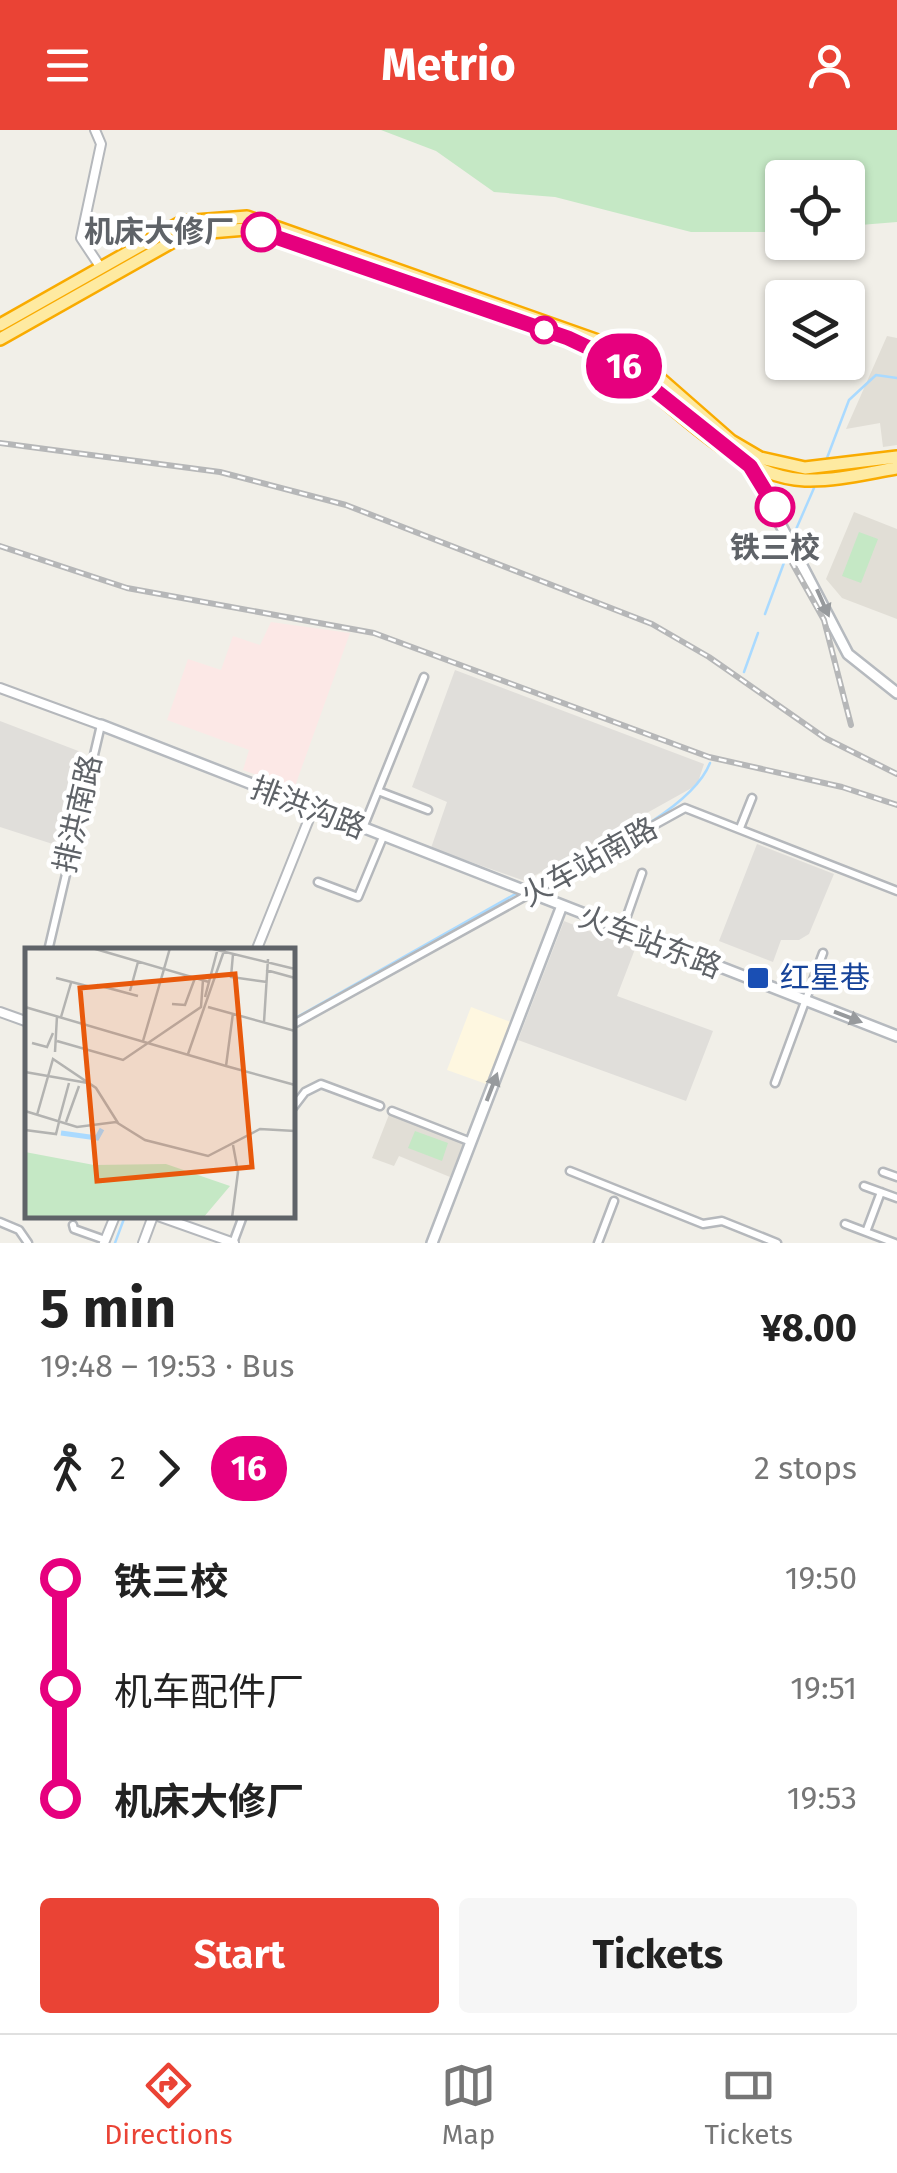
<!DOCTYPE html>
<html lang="en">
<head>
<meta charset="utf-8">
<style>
	body { margin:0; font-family:"Fira Sans","Noto Sans SC",sans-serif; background:#f6f6f6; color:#222; height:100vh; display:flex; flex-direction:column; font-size:38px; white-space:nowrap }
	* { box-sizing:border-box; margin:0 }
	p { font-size:32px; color:#767676 }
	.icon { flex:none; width:55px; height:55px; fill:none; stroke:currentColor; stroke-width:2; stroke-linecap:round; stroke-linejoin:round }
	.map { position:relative; height:1113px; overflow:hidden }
	.drawer { display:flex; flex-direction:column; background:#fff; flex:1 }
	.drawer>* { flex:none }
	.badge { padding:0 20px; border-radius:32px; font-size:35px; line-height:65px }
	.controls { position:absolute; left:765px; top:30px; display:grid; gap:20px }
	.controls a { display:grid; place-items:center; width:100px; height:100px; border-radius:10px; background:#fff; box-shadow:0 2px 8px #0004; font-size:50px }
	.map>.badge { position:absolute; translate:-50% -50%; box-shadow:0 0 0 5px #fff }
	.legs { display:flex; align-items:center; gap:15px; height:110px; padding:0 40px; font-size:32px }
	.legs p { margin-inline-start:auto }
	.summary { display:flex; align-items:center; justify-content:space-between; height:170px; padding:0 40px }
	h1 { font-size:55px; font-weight:700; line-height:75px }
	.primary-button { display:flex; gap:20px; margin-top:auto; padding:20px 40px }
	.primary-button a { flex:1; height:115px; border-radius:10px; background:#ea4335; color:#fff; font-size:40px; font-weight:700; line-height:115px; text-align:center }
	.primary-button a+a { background:#f6f6f6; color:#222 }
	ul { padding:0 40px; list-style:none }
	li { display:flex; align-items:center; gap:35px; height:110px; font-size:38px }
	li i { display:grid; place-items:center; width:15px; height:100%; margin:0 12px; background:currentColor }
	li i::after { content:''; width:25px; height:25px; margin:-12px; border:8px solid; border-radius:50%; background:#fff }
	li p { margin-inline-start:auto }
	li:first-child i { background:linear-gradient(#0000 50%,currentColor 0) }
	li:last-child i { background:linear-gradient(currentColor 50%,#0000 0) }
	header { display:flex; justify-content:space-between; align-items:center; height:130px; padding:0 40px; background:#ea4335; color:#fff; font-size:45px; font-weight:700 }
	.menu { display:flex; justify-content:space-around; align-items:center; height:140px; border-top:2px solid #e0e0e0; background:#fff; font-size:28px; color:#767676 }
	.menu a { display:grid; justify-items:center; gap:5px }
	.menu .selected { color:#ea4335 }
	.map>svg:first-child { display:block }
</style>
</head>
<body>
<header><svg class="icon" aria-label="menu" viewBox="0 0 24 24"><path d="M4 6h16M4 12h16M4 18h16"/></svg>Metrio<svg class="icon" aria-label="person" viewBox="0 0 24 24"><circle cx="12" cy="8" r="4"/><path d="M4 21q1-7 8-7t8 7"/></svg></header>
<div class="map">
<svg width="897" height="1113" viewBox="0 0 897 1113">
	<rect width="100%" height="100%" fill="#f1efe8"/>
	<path fill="#fef7e0" d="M471 877 513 893 489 955 447 940Z"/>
	<path fill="#e0deda" d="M455 540 704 634 697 655 525 751 431 718 447 672 412 657Z
		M0 591 81 622 65 718 0 697Z
		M757 714 834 744 809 804 799 810H781L773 832 719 811Z
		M564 791 635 819 617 866 713 901 686 971 518 910Z"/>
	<path fill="#e1ded6" d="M887 206 897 208V315L883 317 880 293 846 299Z
		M854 382 897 399V489L842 468 826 449Z
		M390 982 464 1012 450 1047 399 1026 394 1036 372 1028Z"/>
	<path fill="#fce8e6" d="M271 492 350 503 294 659 243 640 249 620 167 590 188 529 221 540 233 506 260 515Z"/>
	<path fill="#c5e8c5" d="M381 0H897V92L848 96V48H782V102H691L555 67 494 62 436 21Z
		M859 402 878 409 861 453 842 446Z
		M415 1001 448 1013 442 1031 408 1018Z"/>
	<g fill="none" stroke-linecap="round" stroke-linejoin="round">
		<path stroke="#aadaff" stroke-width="2.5" d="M827 328 849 270 876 245 897 248
			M794 404 814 358
			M765 484 785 430
			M744 542 758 503
			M529 756C579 729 689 686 710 633
			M292 890 517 763
			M115 1113 125 1086"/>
		<g stroke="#b5b8bc" stroke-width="11">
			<path id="minor" d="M378 661 428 680
				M363 698 424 547
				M740 698 752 668
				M318 752 358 767 383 707
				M622 800 642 743
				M48 821 101 595
				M292 895 685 678 897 761
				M775 953 823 823
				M292 979 305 962 321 954 380 976
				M392 981 471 1012
				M570 1041 703 1094 722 1091 777 1113
				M883 1042 897 1047
				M864 1056 897 1068
				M0 1092 19 1100 28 1113
				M845 1094 895 1113
				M73 1095 74 1099 105 1110
				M866 1102 881 1062
				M233 1113 243 1086
				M598 1113 614 1071"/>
		</g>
		<g stroke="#b5b8bc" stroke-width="12">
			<path id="tertiary" d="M95 0 101 14 81 108 101 138
				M0 558 101 595
				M256 821 313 679
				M0 882 28 892
				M158 1086 234 1113
				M104 1113 115 1086
				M143 1113 153 1086"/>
		</g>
		<g stroke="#b6babf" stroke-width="14">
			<path id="secondary" d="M749 334 848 524 897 563
				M101 595 897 906
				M432 1113 561 778"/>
		</g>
		<g stroke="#f9ab00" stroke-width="16">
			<path id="trunk" d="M0 195 182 92 247 87 598 211 658 247 731 311 760 328 805 338 897 327
				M0 209 186 104 246 99 592 218C661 254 724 346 805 350 836 351 867 343 897 338"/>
		</g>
		<use href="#minor" stroke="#fff" stroke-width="6"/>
		<use href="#tertiary" stroke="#fff" stroke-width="8"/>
		<use href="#secondary" stroke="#fff" stroke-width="9"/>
		<use href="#trunk" stroke="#feeaa1" stroke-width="11"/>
		<g stroke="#b6b7b8" stroke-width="6">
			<path id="rail" d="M0 313 220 342 346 375 652 494 709 527 825 608 897 644
				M0 416 127 458 374 503 709 627 842 657 897 675
				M791 431 824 490 851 595"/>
		</g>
		<use href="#rail" stroke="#fff" stroke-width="2.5" stroke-dasharray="8" stroke-linecap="butt"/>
	</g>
	<defs><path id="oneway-solid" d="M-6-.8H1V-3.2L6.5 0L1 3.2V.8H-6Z" transform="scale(2.5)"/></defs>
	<g fill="#979a9d">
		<use href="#oneway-solid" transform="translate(823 473) rotate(66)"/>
		<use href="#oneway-solid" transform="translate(848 887) rotate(21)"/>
		<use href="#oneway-solid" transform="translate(492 957) rotate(-69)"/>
	</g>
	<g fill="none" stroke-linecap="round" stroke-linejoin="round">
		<g stroke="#fff" stroke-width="22">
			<path id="line-1" d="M261 102 568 208 621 233 750 336 775 377"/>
		</g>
		<use href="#line-1" stroke="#e6007e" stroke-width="15"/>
	</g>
	<g fill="#fff" stroke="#e6007e" stroke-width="5">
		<circle cx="261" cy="102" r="18"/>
		<circle cx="544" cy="200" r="12"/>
		<circle cx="775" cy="377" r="18"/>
	</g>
	<rect fill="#1a4fb4" stroke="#fff" stroke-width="4" x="746" y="836" width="24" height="24" rx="5"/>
	<g text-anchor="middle" stroke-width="9" stroke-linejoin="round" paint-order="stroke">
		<g font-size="30" font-weight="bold" fill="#5f6368" stroke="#fff" text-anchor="end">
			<text x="234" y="112">机床大修厂</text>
			<text x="775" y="428" text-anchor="middle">铁三校</text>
		</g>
		<g font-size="30" fill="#5f6368" stroke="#fff">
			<text transform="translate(308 678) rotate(21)" y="10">排洪沟路</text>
			<text transform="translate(78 684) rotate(-77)" y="10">排洪南路</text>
			<text transform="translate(589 732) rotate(-29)" y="10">火车站南路</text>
			<text transform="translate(650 812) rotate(21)" y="10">火车站东路</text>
		</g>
		<g font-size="30" fill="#164399" stroke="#fff" text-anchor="start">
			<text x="780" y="858">红星巷</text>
		</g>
	</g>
	<g transform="translate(25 818)">
		<rect width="270" height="270" fill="#f1efe8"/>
		<path d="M0 204 69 217 141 216 205 238 178 270H0Z" fill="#c5e8c5"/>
		<path fill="none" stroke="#aadaff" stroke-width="5" d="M36 185 72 190 77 181"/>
		<path fill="none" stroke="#b3b3b1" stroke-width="2.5" d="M67 0 139 21 118 93M145 0 139 21 184 34M184 0 270 21M208 6 206 29 242 34M241 22 270 30M31 30 66 39M72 37 113 48M105 43 113 14M180 49 193 0M147 56 160 57 170 30M0 59 201 118M183 59 270 83M208 65 201 118 270 137M36 69 46 35M239 74 243 11M32 93 98 112 176 59 178 32M7 95 22 99 28 85M30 104 32 68M163 106 200 0M0 124 63 135M0 163 52 179 91 174 120 192 183 208 235 181 270 183M12 167 28 111 71 140 93 175M34 172 44 135M41 174 54 138M0 182 31 186 34 174M207 270 213 224 208 197"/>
		<path fill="#e8590c" fill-opacity="0.15" stroke="#e8590c" stroke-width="5" d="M210 26 227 219 72 233 55 40Z"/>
		<rect width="270" height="270" fill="none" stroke="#5f6368" stroke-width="5"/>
	</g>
</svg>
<div class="controls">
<a><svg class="icon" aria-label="locate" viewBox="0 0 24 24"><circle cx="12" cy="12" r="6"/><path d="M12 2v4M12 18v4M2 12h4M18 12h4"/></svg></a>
<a><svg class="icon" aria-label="layers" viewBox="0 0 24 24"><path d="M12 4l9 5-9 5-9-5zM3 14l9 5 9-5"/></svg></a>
</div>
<b class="badge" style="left:624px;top:236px;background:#e6007e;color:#fff">16</b>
</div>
<section class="drawer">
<div class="summary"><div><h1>5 min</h1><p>19:48 – 19:53 · Bus</p></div><b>¥8.00</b></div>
<div class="legs"><svg class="icon" aria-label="walk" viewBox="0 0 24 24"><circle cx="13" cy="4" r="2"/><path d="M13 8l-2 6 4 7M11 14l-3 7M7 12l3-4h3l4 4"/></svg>2<svg class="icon" aria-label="forward" viewBox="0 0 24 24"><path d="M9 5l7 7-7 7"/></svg><b class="badge" style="background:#e6007e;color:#fff">16</b><p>2 stops</p></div>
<ul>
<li><i style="color:#e6007e"></i><b>铁三校</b><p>19:50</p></li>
<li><i style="color:#e6007e"></i><span>机车配件厂</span><p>19:51</p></li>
<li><i style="color:#e6007e"></i><b>机床大修厂</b><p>19:53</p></li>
</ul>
<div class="primary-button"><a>Start</a><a>Tickets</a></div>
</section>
<nav class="menu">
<a class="selected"><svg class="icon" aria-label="directions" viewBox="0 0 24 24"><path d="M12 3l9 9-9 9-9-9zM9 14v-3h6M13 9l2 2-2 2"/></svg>Directions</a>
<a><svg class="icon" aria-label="map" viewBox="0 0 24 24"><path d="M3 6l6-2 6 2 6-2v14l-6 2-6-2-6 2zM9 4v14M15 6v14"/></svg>Map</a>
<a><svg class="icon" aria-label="tickets" viewBox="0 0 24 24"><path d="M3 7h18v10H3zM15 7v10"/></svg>Tickets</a>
</nav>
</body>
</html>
